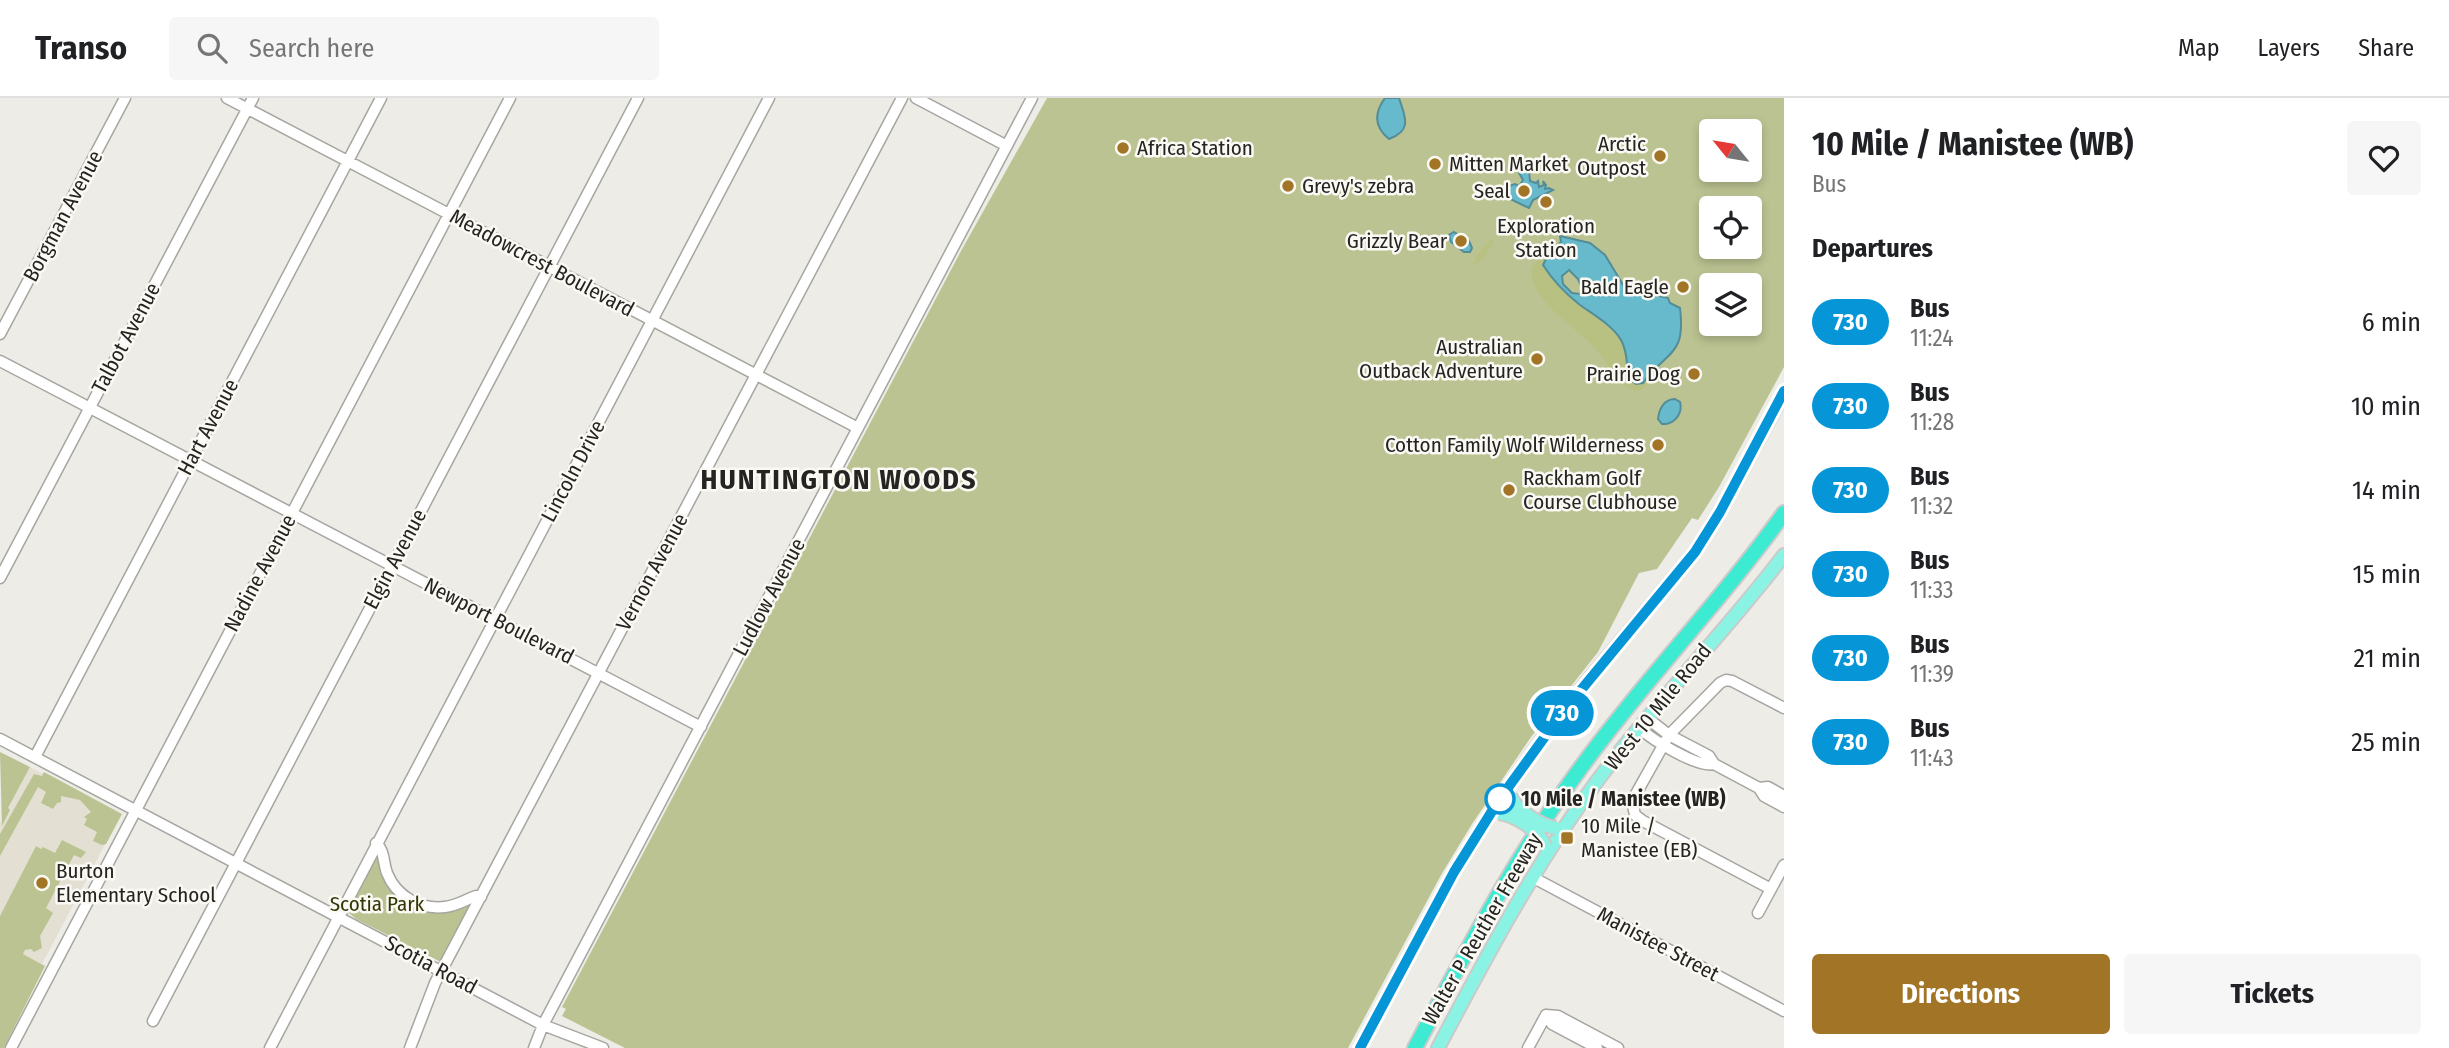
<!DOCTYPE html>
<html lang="en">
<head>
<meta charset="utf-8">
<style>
	body { margin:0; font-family:"Fira Sans Condensed",sans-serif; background:#f6f6f6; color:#202124; height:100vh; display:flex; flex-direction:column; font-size:26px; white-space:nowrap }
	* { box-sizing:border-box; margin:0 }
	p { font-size:23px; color:#757577 }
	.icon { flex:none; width:38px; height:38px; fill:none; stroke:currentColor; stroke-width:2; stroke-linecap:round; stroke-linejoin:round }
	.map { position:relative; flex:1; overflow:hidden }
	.panel { display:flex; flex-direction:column; background:#fff; width:665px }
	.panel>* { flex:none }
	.badge { padding:0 14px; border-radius:23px; font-size:24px; line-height:46px }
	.needle { width:46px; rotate:300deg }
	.fabs { position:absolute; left:1699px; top:21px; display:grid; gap:14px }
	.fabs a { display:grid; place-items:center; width:63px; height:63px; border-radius:7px; background:#fff; box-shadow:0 4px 10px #0003; font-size:35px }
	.map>.badge { position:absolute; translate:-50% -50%; box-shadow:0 0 0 4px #fff }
	h2 { padding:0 28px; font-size:26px; line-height:63px }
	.round { display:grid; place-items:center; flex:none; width:74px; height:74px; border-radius:7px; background:#f6f6f6 }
	.overview { display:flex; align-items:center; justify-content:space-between; height:119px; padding:0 28px }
	h1 { font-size:33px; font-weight:700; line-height:52px }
	.button { display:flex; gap:14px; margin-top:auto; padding:14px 28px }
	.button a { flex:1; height:80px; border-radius:7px; background:#a27526; color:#fff; font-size:28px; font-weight:700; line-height:80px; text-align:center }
	.button a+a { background:#f6f6f6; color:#202124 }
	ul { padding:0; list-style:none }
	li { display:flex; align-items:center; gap:21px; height:84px; padding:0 28px }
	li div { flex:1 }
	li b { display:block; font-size:26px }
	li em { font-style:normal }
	li .badge { min-width:77px; font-weight:700; text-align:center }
	header { display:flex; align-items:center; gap:42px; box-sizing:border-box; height:98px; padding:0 35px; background:#fff; border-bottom:2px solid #e0e0e0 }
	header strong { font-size:33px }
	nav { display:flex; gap:38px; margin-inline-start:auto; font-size:24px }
	.search { width:490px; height:63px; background:#f6f6f6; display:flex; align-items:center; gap:18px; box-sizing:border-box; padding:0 24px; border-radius:7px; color:#757577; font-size:26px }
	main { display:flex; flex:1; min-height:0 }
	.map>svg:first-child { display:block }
</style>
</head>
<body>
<header>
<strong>Transo</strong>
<div class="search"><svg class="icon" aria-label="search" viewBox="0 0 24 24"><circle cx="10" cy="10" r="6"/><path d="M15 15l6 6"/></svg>Search here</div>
<nav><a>Map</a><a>Layers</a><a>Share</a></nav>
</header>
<main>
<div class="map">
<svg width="1784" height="950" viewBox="0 0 1784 950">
	<rect width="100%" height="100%" fill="#edece6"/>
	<path fill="#e3dfd2" d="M30 669 121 716 42 866 0 844V725Z"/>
	<path fill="#bcc392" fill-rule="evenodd" d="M1047 0H1784V269L1719 389 1698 422 1692 420 1657 471 1639 475 1598 554 1531 639 1472 726 1441 777 1348 950H625L562 918 566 911 562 909 961 153ZM1712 33H1750V72H1712ZM1712 110H1750V149H1712ZM1712 187H1750V226H1712Z
		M0 654 30 669 8 710 10 712 2 728Z
		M44 674 122 716 106 746 102 747 93 743 97 734 84 727 87 721 84 719 91 714 80 702 61 698V704L57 705 53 711 41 705 46 694 38 689 0 758V736L34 676 42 678Z
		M62 742 86 754 81 760 74 757 46 810 53 815 40 838 42 850 34 854 31 851 25 852 23 856 45 868 4 950H0V818L36 748 41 751 43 749 55 755Z
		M376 759 379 760 411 806 469 807V810L443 861 439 863 356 821 349 815 348 809Z"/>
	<path fill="#b9c182" d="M1491 141 1494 144 1482 162 1473 168 1475 159Z
		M1547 159 1543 167 1579 206 1598 219 1621 242 1627 260 1628 280 1643 285 1648 278 1650 284 1640 293C1620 293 1607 263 1594 249 1576 229 1528 202 1532 170L1537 163Z"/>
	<path fill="#67bacb" stroke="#538d98" stroke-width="2" fill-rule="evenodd" d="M1385 0H1399C1405 19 1413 32 1389 41 1374 29 1374 15 1385 0Z
		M1524 70 1529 73 1530 83 1536 85 1538 83 1539 89 1544 87 1543 83 1546 87 1545 91 1549 90 1553 92 1533 102 1529 110 1504 98 1506 89 1515 86 1519 88 1523 82 1519 75Z
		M1454 134 1469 143 1472 150 1470 154H1464L1451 144 1449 137Z
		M1560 138 1590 145 1605 157 1625 190 1668 200 1670 205 1680 210C1686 259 1667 252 1643 285L1636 286 1628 280C1627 267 1627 253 1621 242 1612 227 1594 217 1580 207 1565 195 1553 183 1543 167L1547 159 1561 144ZM1569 172 1578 181 1582 190 1580 196 1572 195 1563 186 1562 178Z
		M1675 301 1680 304C1683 316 1674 327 1662 326L1658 321C1659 311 1664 301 1675 301Z"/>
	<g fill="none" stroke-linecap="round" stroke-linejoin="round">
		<g stroke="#a7a5a0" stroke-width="13">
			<path id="minor" d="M227 0 858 330
				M916 0 1007 48
				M0 236 125 0
				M0 263 701 629
				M0 480 253 0
				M1647 620 1669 637 1709 658 1714 666 1759 690 1764 698 1784 709
				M1639 630C1653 642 1697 670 1714 666
				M0 641 543 927 603 950
				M35 659 381 0
				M1759 690 1768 689 1784 698
				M376 745C385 753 383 765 387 775 396 798 420 812 445 809 456 808 465 802 476 798L481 799
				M1532 779 1784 913
				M1771 791 1643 723 1635 717 1632 703 1669 637 1720 585 1726 582 1732 583 1784 610
				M1758 815 1784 767
				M1546 917 1558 918 1618 950
				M1546 917 1552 926 1597 950
				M153 923 638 0
				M11 950 510 0
				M270 950 769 0
				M410 950 435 885 902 0
				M534 950 543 927 1032 0
				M1528 950 1546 917"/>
		</g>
		<g stroke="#cbcaca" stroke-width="16">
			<path id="major" d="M1360 950 1454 774 1499 702 1561 615 1695 454 1720 414 1784 294
				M1438 950C1485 861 1532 772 1592 690 1651 609 1723 537 1784 457"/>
		</g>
		<g stroke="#cbcaca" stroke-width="18">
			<path id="highway" d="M1415 950C1466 853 1517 756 1582 668 1646 580 1721 503 1784 415"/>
		</g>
		<use href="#minor" stroke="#fff" stroke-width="10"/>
		<use href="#major" stroke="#8bf3e4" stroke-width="12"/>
		<use href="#highway" stroke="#3debd2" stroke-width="14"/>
		<g stroke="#cbcaca" stroke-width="16" stroke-linecap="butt">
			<path id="major-bridge" d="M1510 698C1517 712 1540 728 1556 730
				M1499 715C1515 717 1539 732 1545 748"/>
		</g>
		<use href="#major-bridge" stroke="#8bf3e4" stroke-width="12"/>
	</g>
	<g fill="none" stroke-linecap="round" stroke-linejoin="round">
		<g stroke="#fff" stroke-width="16">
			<path id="line" d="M1360 950 1454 774 1499 702 1562 615 1695 454 1720 414 1784 293"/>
		</g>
		<use href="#line" stroke="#0696d7" stroke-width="10"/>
	</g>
	<g fill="#a27526" stroke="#fbf9f3" stroke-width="2.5">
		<circle cx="1123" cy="50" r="7"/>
		<circle cx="1660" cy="58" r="7"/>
		<circle cx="1435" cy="66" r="7"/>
		<circle cx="1288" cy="88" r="7"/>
		<circle cx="1524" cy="93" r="7"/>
		<circle cx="1546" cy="104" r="7"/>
		<circle cx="1461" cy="143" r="7"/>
		<circle cx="1683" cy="189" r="7"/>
		<circle cx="1537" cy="261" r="7"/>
		<circle cx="1694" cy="276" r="7"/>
		<circle cx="1658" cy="347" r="7"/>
		<circle cx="1509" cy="392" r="7"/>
		<rect x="1560" y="733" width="14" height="14" rx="3.5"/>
		<circle cx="42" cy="785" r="7"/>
	</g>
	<circle fill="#fff" stroke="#0696d7" stroke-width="3.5" cx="1500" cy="701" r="14"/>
	<g text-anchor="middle" stroke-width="5" stroke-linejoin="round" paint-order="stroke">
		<g font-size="21" fill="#252422" stroke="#fbf9f3" text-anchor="end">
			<text x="1646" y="53">Arctic<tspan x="1646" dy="24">Outpost</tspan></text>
			<text x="1137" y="57" text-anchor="start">Africa Station</text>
			<text x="1449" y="73" text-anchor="start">Mitten Market</text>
			<text x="1302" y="95" text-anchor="start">Grevy's zebra</text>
			<text x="1510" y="100">Seal</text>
			<text x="1546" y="135" text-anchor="middle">Exploration<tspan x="1546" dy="24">Station</tspan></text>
			<text x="1447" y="150">Grizzly Bear</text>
			<text x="1669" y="196">Bald Eagle</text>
			<text x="1523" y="256">Australian<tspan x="1523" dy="24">Outback Adventure</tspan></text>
			<text x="1680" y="283">Prairie Dog</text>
			<text x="1644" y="354">Cotton Family Wolf Wilderness</text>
			<text x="1523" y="387" text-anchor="start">Rackham Golf<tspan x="1523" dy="24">Course Clubhouse</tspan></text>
			<text x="1581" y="735" text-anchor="start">10 Mile /<tspan x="1581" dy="24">Manistee (EB)</tspan></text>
			<text x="56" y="780" text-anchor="start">Burton<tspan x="56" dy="24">Elementary School</tspan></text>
		</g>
		<g font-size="21" fill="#252422" stroke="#fbf9f3">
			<text transform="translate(63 118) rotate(-62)" y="7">Borgman Avenue</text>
			<text transform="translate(542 165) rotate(28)" y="7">Meadowcrest Boulevard</text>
			<text transform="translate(126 240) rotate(-62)" y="7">Talbot Avenue</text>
			<text transform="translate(208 329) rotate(-62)" y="7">Hart Avenue</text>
			<text transform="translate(573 373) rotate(-62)" y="7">Lincoln Drive</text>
			<text transform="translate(395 461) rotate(-62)" y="7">Elgin Avenue</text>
			<text transform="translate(652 474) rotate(-62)" y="7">Vernon Avenue</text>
			<text transform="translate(260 475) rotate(-62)" y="7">Nadine Avenue</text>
			<text transform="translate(769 499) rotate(-62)" y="7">Ludlow Avenue</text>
			<text transform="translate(499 523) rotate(27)" y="7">Newport Boulevard</text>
			<text transform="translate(1658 609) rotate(-51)" y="7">West 10 Mile Road</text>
			<text transform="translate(1482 831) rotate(-60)" y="7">Walter P Reuther Freeway</text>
			<text transform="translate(1658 846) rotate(28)" y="7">Manistee Street</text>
			<text transform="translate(431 867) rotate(28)" y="7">Scotia Road</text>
		</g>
		<g font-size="21" font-weight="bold" fill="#252422" stroke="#fbf9f3" text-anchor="start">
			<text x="1521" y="708">10 Mile / Manistee (WB)</text>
		</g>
		<g font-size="21" fill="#333704" stroke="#fbf9f3">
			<text x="377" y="813">Scotia Park</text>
		</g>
		<g font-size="28" font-weight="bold" letter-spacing="2" fill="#252422" stroke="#fbf9f3">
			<text x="839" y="391">HUNTINGTON WOODS</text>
		</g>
	</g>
</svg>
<div class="fabs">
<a><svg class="needle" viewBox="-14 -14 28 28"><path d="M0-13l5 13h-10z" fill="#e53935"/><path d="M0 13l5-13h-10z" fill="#757577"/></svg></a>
<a><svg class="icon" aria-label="locate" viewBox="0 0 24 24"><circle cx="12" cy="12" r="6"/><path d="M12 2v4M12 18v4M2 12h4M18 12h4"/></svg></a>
<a><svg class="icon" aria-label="layers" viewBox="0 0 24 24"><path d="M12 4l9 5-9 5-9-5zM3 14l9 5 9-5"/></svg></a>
</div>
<b class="badge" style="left:1562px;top:615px;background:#0696d7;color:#fff">730</b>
</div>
<section class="panel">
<div class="overview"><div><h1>10 Mile / Manistee (WB)</h1><p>Bus</p></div><a class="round"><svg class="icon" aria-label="heart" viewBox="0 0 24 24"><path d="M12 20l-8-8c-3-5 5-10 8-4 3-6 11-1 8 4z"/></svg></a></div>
<h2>Departures</h2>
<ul>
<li><span class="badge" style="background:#0696d7;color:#fff">730</span><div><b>Bus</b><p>11:24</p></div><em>6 min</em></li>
<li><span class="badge" style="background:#0696d7;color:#fff">730</span><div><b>Bus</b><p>11:28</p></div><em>10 min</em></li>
<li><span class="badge" style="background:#0696d7;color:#fff">730</span><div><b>Bus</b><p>11:32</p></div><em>14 min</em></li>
<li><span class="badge" style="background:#0696d7;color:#fff">730</span><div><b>Bus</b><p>11:33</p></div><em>15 min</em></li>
<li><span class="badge" style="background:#0696d7;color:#fff">730</span><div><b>Bus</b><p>11:39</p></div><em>21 min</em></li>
<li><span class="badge" style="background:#0696d7;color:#fff">730</span><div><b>Bus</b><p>11:43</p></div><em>25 min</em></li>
</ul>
<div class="button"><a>Directions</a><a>Tickets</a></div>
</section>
</main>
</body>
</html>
